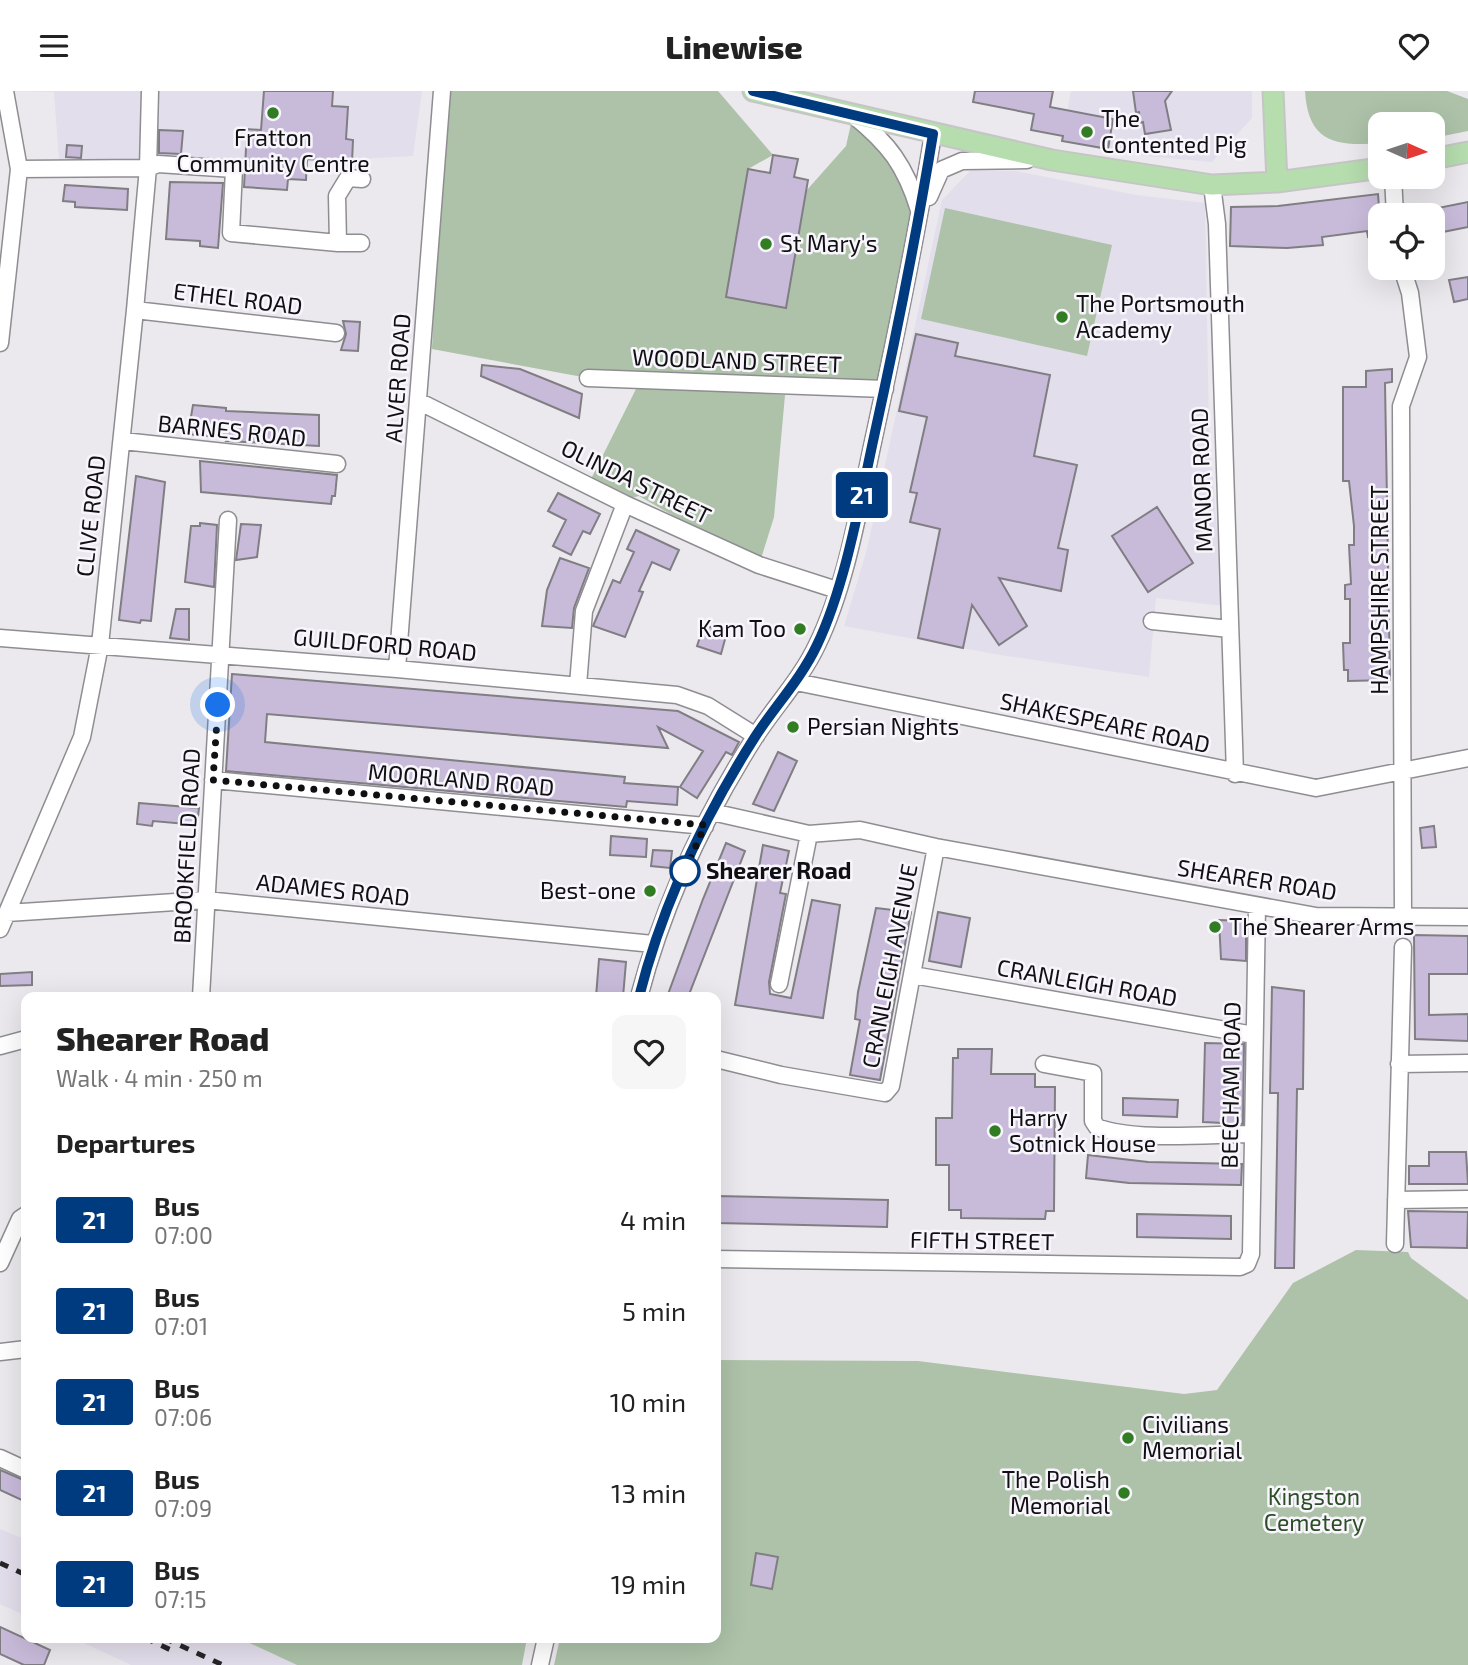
<!DOCTYPE html>
<html lang="en">
<head>
<meta charset="utf-8">
<style>
	body { margin:0; font-family:"Exo 2",sans-serif; background:#f6f6f6; color:#222; height:100vh; display:flex; flex-direction:column; font-size:26px; white-space:nowrap }
	* { box-sizing:border-box; margin:0 }
	p { font-size:23px; color:#767676 }
	.icon { flex:none; width:38px; height:38px; fill:none; stroke:currentColor; stroke-width:2; stroke-linecap:round; stroke-linejoin:round }
	.map { position:relative; flex:1; overflow:hidden }
	.drawer { position:absolute; left:21px; top:901px; width:700px; height:651px; display:flex; flex-direction:column; background:#fff; border-radius:14px; box-shadow:0 7px 28px #0002 }
	.drawer>* { flex:none }
	.badge { padding:0 14px; border-radius:5px; font-size:24px; line-height:46px }
	.needle { width:46px; rotate:93deg }
	.controls { position:absolute; left:1368px; top:21px; display:grid; gap:14px }
	.controls a { display:grid; place-items:center; width:77px; height:77px; border-radius:14px; background:#fff; box-shadow:0 7px 28px #0002; font-size:35px }
	.you { position:absolute; width:35px; height:35px; margin:-18px; border:5px solid #fff; border-radius:50%; background:#1a73e8; box-shadow:0 0 0 10px #1a73e833 }
	.map>.badge { position:absolute; translate:-50% -50%; box-shadow:0 0 0 4px #fff }
	h2 { padding:0 35px; font-size:26px; line-height:63px }
	.round { display:grid; place-items:center; flex:none; width:74px; height:74px; border-radius:14px; background:#f6f6f6 }
	.summary { display:flex; align-items:center; justify-content:space-between; height:119px; padding:0 35px }
	h1 { font-size:33px; font-weight:800; line-height:52px }
	ul { padding:0; list-style:none }
	li { display:flex; align-items:center; gap:21px; height:91px; padding:0 35px }
	li div { flex:1 }
	li b { display:block; font-size:26px }
	li em { font-style:normal }
	li .badge { min-width:77px; font-weight:700; text-align:center }
	header { display:flex; justify-content:space-between; align-items:center; height:91px; padding:0 35px; background:#fff; font-size:32px; font-weight:800 }
	.map>svg:first-child { display:block }
</style>
</head>
<body>
<header><svg class="icon" aria-label="menu" viewBox="0 0 24 24"><path d="M4 6h16M4 12h16M4 18h16"/></svg>Linewise<svg class="icon" aria-label="heart" viewBox="0 0 24 24"><path d="M12 20l-8-8c-3-5 5-10 8-4 3-6 11-1 8 4z"/></svg></header>
<div class="map">
<svg width="1468" height="1574" viewBox="0 0 1468 1574">
	<rect width="100%" height="100%" fill="#ebe9ee"/>
	<path fill="#e3deeb" d="M0 0H422L413 65 230 75 59 68 54 1Z
		M1071 0H1252V27L1212 71 1145 65 1062 50Z
		M971 79 1016 80 1136 104 1205 112 1209 341 1223 515 1156 507 1149 586 1000 564 844 535 867 458 942 109Z
		M0 1438 26 1449V1525L0 1513Z
		M73 1547H239L297 1574H131Z"/>
	<path fill="#adc2a9" d="M444 0H718L773 64 748 78 726 206 786 217 806 100 846 55 853 24 882 47 921 125 885 298 588 287 432 258Z
		M1305 0H1447L1468 8V40L1433 47V33H1381V52C1335 56 1308 51 1305 0Z
		M945 117 1112 154 1087 265 921 228Z
		M638 294 785 304 774 426 759 474 639 405 620 410 591 388Z
		M1356 1159 1408 1161 1411 1167 1468 1209V1574H554L560 1547H716V1269L918 1270 1184 1303 1217 1299 1293 1192Z
		M239 1547H527L522 1574H297Z"/>
	<path fill="#c8bbda" stroke="#807e83" stroke-width="2" d="M264 0H333L332 15 348 16 346 48 353 49 352 71 307 68 306 89 288 88 287 99 244 96 247 38 261 39Z
		M975 0H1053L1050 16 1113 28 1108 58 1062 50 1063 45 1031 39 1034 23 973 11Z
		M1133 0H1172L1165 10 1171 39 1145 43 1143 31 1140 32 1139 21 1136 22Z
		M159 39 183 40 181 63 159 62Z
		M67 54 82 55 81 67 66 66Z
		M773 64 798 68 794 86 808 89 786 217 726 206 748 78 770 82Z
		M170 91 223 92 218 157 200 155V150L166 148Z
		M65 94 128 98 127 119 75 116V111L63 110Z
		M1378 103 1381 144 1368 146 1367 140 1322 146 1323 154 1287 157 1230 155 1231 116 1278 115Z
		M1468 111V136L1433 143V118Z
		M1468 186V208L1454 211 1449 189Z
		M343 230 360 231 358 260 341 259 346 243Z
		M916 243 958 252 955 265 1050 284 1034 365 1077 374 1058 457 1068 459 1061 500 999 487 1027 535 999 554 972 514 963 557 918 547 940 438 910 431 917 402 910 401 927 326 899 320Z
		M482 274 520 278 582 303 579 327 481 285Z
		M1392 278V291L1385 292 1390 589 1348 590V579H1344L1343 552H1350V508H1345V494L1351 493 1349 454H1354V435L1349 390H1343V296H1366V280Z
		M193 314 226 317V320L319 324V355L226 350 227 347 188 343Z
		M200 370 337 384 335 405H332L331 413 201 401Z
		M136 385 165 391 151 530 141 529 140 532 119 529Z
		M558 402 600 423 590 443 583 440 571 464 553 455 566 429 548 420Z
		M1157 416 1193 472 1148 501 1112 445Z
		M200 432 217 434 214 496 185 491 191 435H200Z
		M241 433 261 434 257 466 236 469Z
		M636 439 679 459 670 479 652 471 639 500 643 501 625 546 593 535 613 489 620 492 634 461 627 458Z
		M560 467 589 477 574 517 572 537 542 535 547 499Z
		M176 518H189V549L170 547Z
		M704 534 727 541 721 563 697 555Z
		M232 583 678 620 739 651 732 664 726 661 697 707 680 696 703 660 658 636 668 657 267 623 265 651 625 686 624 692 678 696 677 714 627 710 626 716 226 680Z
		M778 661 797 670 774 720 753 713Z
		M139 712 199 717 197 734 153 730 152 735 137 733Z
		M1434 735 1436 756 1422 757 1420 737Z
		M611 745 647 748 646 766 610 764Z
		M726 752 745 760 688 906H667L703 808Z
		M763 754 789 760 780 802 786 803 769 891 770 903 791 907 812 809 840 814 823 927 735 914Z
		M653 759 672 760 670 777 651 775Z
		M876 817 911 821 880 989 850 984 860 929 855 928 858 901Z
		M938 821 970 827 961 876 929 870Z
		M1219 829 1246 830V870L1221 868Z
		M1414 844 1468 845V883H1429V924L1468 923V950L1415 948Z
		M599 868 626 871 623 906H596Z
		M32 881V894L0 895V883Z
		M1272 896 1304 900 1303 998H1297L1294 1177H1275L1278 1002H1270Z
		M1205 952 1244 953 1243 1033 1203 1031Z
		M958 958H992L991 983H1035V996H1055L1054 1120H1046L1045 1128 961 1127V1119H949V1074H936V1027H952L953 967H958Z
		M1123 1007 1178 1009 1177 1026 1123 1024Z
		M1429 1061H1466L1468 1093H1409V1075H1429Z
		M1088 1064 1148 1071 1242 1073 1241 1094 1129 1092 1086 1087Z
		M716 1105 888 1109 887 1136 716 1132Z
		M1408 1120 1468 1121 1467 1157 1411 1156Z
		M1137 1123 1231 1125V1148L1137 1146Z
		M0 1379 26 1390V1411L0 1399Z
		M756 1462 778 1466 772 1498 751 1494Z
		M0 1536 50 1559 44 1574H24L0 1563Z"/>
	<g fill="none" stroke-linecap="round" stroke-linejoin="round">
		<g stroke="#8f8d92" stroke-width="19">
			<path id="minor" d="M853 24C889 53 905 74 919 119
				M19 78 148 77 158 73 234 78 231 142 338 152 337 105 348 87 362 88
				M1393 86 1395 124
				M1212 94 1217 133 1235 683
				M929 106 941 79 962 70 1027 69
				M338 152H361
				M1402 177 1410 202 1418 266 1401 315 1403 826
				M135 219 336 242
				M0 252 19 78 5 0
				M588 287 885 298
				M420 311 625 413 759 474 837 499
				M123 350 337 373
				M1152 530 1230 538
				M0 547 397 578 677 604 708 615 756 645
				M397 578 442 0
				M796 591 1316 697 1468 667
				M578 594 584 520 625 413
				M213 689 705 735
				M712 721 809 743 860 739 936 756 1316 825 1468 826
				M7 822 206 809 653 853
				M0 838 82 646 100 554 135 219 148 77 150 0
				M913 884 1254 944
				M779 893 809 743
				M201 906 228 429
				M639 906C663 815 704 726 755 646 775 615 801 588 817 554 845 497 858 422 871 360 894 254 916 149 933 43
				M0 955 26 948
				M716 968 781 984 885 1002 891 995 936 756
				M1044 973 1093 982V1030L1097 1036C1136 1051 1210 1043 1253 1043
				M1399 973 1468 972
				M1396 1109 1468 1108
				M1395 1153 1403 856
				M716 1168 1240 1176 1247 1173 1251 1163 1257 815
				M0 1172 20 1128 26 1124
				M0 1261 26 1258
				M0 1367 26 1379
				M540 1574 546 1547"/>
		</g>
		<g stroke="#c6c5c6" stroke-width="23">
			<path id="major" d="M753 0 1052 69 1212 94 1277 91 1381 77
				M1273 0 1277 91
				M1433 68 1468 61"/>
		</g>
		<use href="#minor" stroke="#fff" stroke-width="16"/>
		<use href="#major" stroke="#b5ddae" stroke-width="19"/>
		<path stroke="#262528" stroke-width="5" stroke-dasharray="9 9" stroke-linecap="butt" d="M0 1472 26 1484
			M145 1547 173 1560
			M164 1547 223 1574"/>
	</g>
	<g fill="none" stroke-linecap="round" stroke-linejoin="round">
		<g stroke="#fff" stroke-width="16">
			<path id="line" d="M639 906C662 815 704 726 755 646 775 615 801 588 817 554 844 498 859 416 872 355 895 251 916 147 933 43L753 0"/>
		</g>
		<use href="#line" stroke="#003b80" stroke-width="10"/>
		<path stroke="#100f11" stroke-width="7" stroke-dasharray="0 12.6" d="M218 614 213 689 705 734 685 780"/>
	</g>
	<g fill="#327c23" stroke="#f8f6fc" stroke-width="2.5">
		<circle cx="273" cy="22" r="7"/>
		<circle cx="1087" cy="41" r="7"/>
		<circle cx="766" cy="153" r="7"/>
		<circle cx="1062" cy="226" r="7"/>
		<circle cx="800" cy="538" r="7"/>
		<circle cx="793" cy="636" r="7"/>
		<circle cx="650" cy="800" r="7"/>
		<circle cx="1215" cy="836" r="7"/>
		<circle cx="995" cy="1040" r="7"/>
		<circle cx="1128" cy="1347" r="7"/>
		<circle cx="1124" cy="1402" r="7"/>
	</g>
	<circle fill="#fff" stroke="#003b80" stroke-width="3.5" cx="685" cy="780" r="14"/>
	<g text-anchor="middle" stroke-width="5" stroke-linejoin="round" paint-order="stroke">
		<g font-size="23" fill="#100f11" stroke="#f8f6fc" text-anchor="start">
			<text x="1101" y="36">The<tspan x="1101" dy="26">Contented Pig</tspan></text>
			<text x="273" y="55" text-anchor="middle">Fratton<tspan x="273" dy="26">Community Centre</tspan></text>
			<text x="780" y="161">St Mary's</text>
			<text x="1076" y="221">The Portsmouth<tspan x="1076" dy="26">Academy</tspan></text>
			<text x="786" y="546" text-anchor="end">Kam Too</text>
			<text x="807" y="644">Persian Nights</text>
			<text x="636" y="808" text-anchor="end">Best-one</text>
			<text x="1229" y="844">The Shearer Arms</text>
			<text x="1009" y="1035">Harry<tspan x="1009" dy="26">Sotnick House</tspan></text>
			<text x="1142" y="1342">Civilians<tspan x="1142" dy="26">Memorial</tspan></text>
			<text x="1110" y="1397" text-anchor="end">The Polish<tspan x="1110" dy="26">Memorial</tspan></text>
		</g>
		<g font-size="23" fill="#100f11" stroke="#f8f6fc">
			<text transform="translate(238 208) rotate(7)" y="8">ETHEL ROAD</text>
			<text transform="translate(737 270) rotate(2)" y="8">WOODLAND STREET</text>
			<text transform="translate(398 287) rotate(-86)" y="8">ALVER ROAD</text>
			<text transform="translate(232 340) rotate(6)" y="8">BARNES ROAD</text>
			<text transform="translate(1202 389) rotate(-92)" y="8">MANOR ROAD</text>
			<text transform="translate(636 391) rotate(26)" y="8">OLINDA STREET</text>
			<text transform="translate(91 425) rotate(-84)" y="8">CLIVE ROAD</text>
			<text transform="translate(1380 499) rotate(-90)" y="8">HAMPSHIRE STREET</text>
			<text transform="translate(385 554) rotate(5)" y="8">GUILDFORD ROAD</text>
			<text transform="translate(1105 632) rotate(12)" y="8">SHAKESPEARE ROAD</text>
			<text transform="translate(461 689) rotate(5)" y="8">MOORLAND ROAD</text>
			<text transform="translate(187 755) rotate(-87)" y="8">BROOKFIELD ROAD</text>
			<text transform="translate(1257 789) rotate(9)" y="8">SHEARER ROAD</text>
			<text transform="translate(333 799) rotate(6)" y="8">ADAMES ROAD</text>
			<text transform="translate(890 875) rotate(-79)" y="8">CRANLEIGH AVENUE</text>
			<text transform="translate(1087 892) rotate(10)" y="8">CRANLEIGH ROAD</text>
			<text transform="translate(1231 994) rotate(-89)" y="8">BEECHAM ROAD</text>
			<text transform="translate(982 1150) rotate(1)" y="8">FIFTH STREET</text>
		</g>
		<g font-size="23" font-weight="bold" fill="#100f11" stroke="#f8f6fc" text-anchor="start">
			<text x="706" y="788">Shearer Road</text>
		</g>
		<g font-size="23" fill="#2c4d26" stroke="#f8f6fc">
			<text x="1314" y="1414">Kingston<tspan x="1314" dy="26">Cemetery</tspan></text>
		</g>
	</g>
</svg>
<div class="controls">
<a><svg class="needle" viewBox="-14 -14 28 28"><path d="M0-13l5 13h-10z" fill="#e53935"/><path d="M0 13l5-13h-10z" fill="#767676"/></svg></a>
<a><svg class="icon" aria-label="locate" viewBox="0 0 24 24"><circle cx="12" cy="12" r="6"/><path d="M12 2v4M12 18v4M2 12h4M18 12h4"/></svg></a>
</div>
<div class="you" style="left:218px;top:614px"></div>
<b class="badge" style="left:862px;top:404px;background:#003b80;color:#fff">21</b>
<section class="drawer">
<div class="summary"><div><h1>Shearer Road</h1><p>Walk · 4 min · 250 m</p></div><a class="round"><svg class="icon" aria-label="heart" viewBox="0 0 24 24"><path d="M12 20l-8-8c-3-5 5-10 8-4 3-6 11-1 8 4z"/></svg></a></div>
<h2>Departures</h2>
<ul>
<li><span class="badge" style="background:#003b80;color:#fff">21</span><div><b>Bus</b><p>07:00</p></div><em>4 min</em></li>
<li><span class="badge" style="background:#003b80;color:#fff">21</span><div><b>Bus</b><p>07:01</p></div><em>5 min</em></li>
<li><span class="badge" style="background:#003b80;color:#fff">21</span><div><b>Bus</b><p>07:06</p></div><em>10 min</em></li>
<li><span class="badge" style="background:#003b80;color:#fff">21</span><div><b>Bus</b><p>07:09</p></div><em>13 min</em></li>
<li><span class="badge" style="background:#003b80;color:#fff">21</span><div><b>Bus</b><p>07:15</p></div><em>19 min</em></li>
</ul>
</section>
</div>
</body>
</html>
